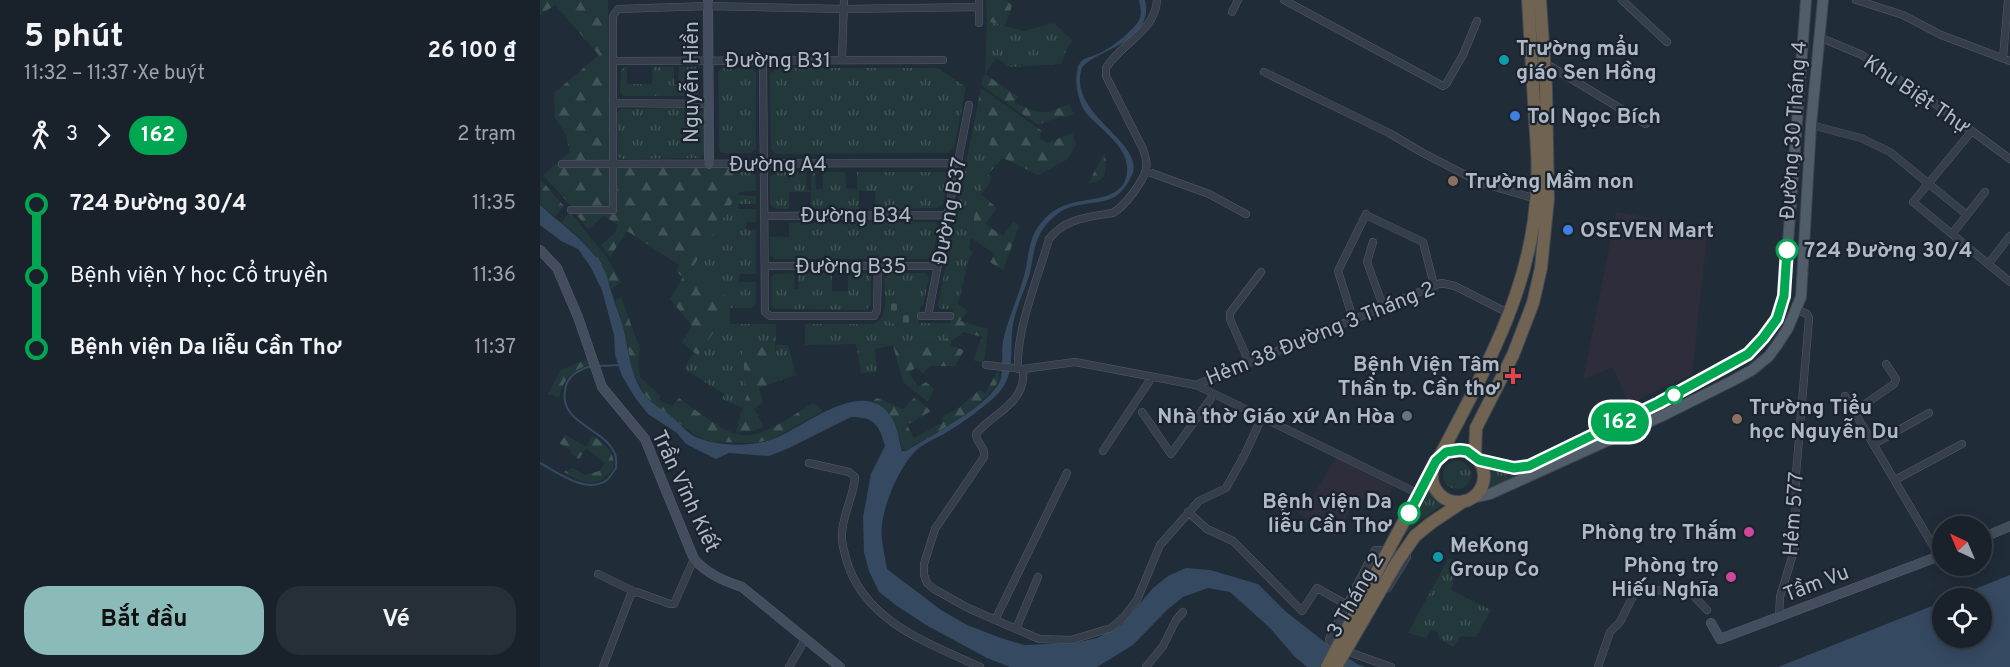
<!DOCTYPE html>
<html lang="vi">
<head>
<meta charset="utf-8">
<style>
	body { margin:0; font-family:Overpass,sans-serif; background:#262e37; color:#f1f3f6; height:100vh; display:flex; flex-direction:column; font-size:22px; white-space:nowrap }
	* { box-sizing:border-box; margin:0 }
	p { font-size:20px; color:#9fa3a9 }
	.icon { flex:none; width:33px; height:33px; fill:none; stroke:currentColor; stroke-width:2; stroke-linecap:round; stroke-linejoin:round }
	.map { position:relative; flex:1; overflow:hidden }
	.details { display:flex; flex-direction:column; background:#19212b; width:540px }
	.details>* { flex:none }
	.badge { padding:0 12px; border-radius:20px; font-size:21px; line-height:39px }
	.needle { width:39px; rotate:316deg }
	.controls { position:absolute; left:1392px; top:516px; display:grid; gap:12px }
	.controls a { display:grid; place-items:center; width:60px; height:60px; border-radius:50%; background:#19212b; box-shadow:0 3px 15px #0003,0 0 0 2px #373e47; font-size:30px }
	.map>.badge { position:absolute; translate:-50% -50%; box-shadow:0 0 0 3px #fff }
	.legs { display:flex; align-items:center; gap:9px; height:66px; padding:0 24px; font-size:20px }
	.legs p { margin-inline-start:auto }
	.overview { display:flex; align-items:center; justify-content:space-between; height:102px; padding:0 24px }
	h1 { font-size:33px; font-weight:700; line-height:45px }
	.button { display:flex; gap:12px; margin-top:auto; padding:12px 24px }
	.button a { flex:1; height:69px; border-radius:24px; background:#8bbbb9; color:#111; font-size:24px; font-weight:700; line-height:69px; text-align:center }
	.button a+a { background:#262e37; color:#f1f3f6 }
	ul { padding:0 24px; list-style:none }
	li { display:flex; align-items:center; gap:21px; height:72px; font-size:22px }
	li i { display:grid; place-items:center; width:9px; height:100%; margin:0 8px; background:currentColor }
	li i::after { content:''; width:15px; height:15px; margin:-8px; border:4px solid; border-radius:50%; background:#19212b }
	li p { margin-inline-start:auto }
	li:first-child i { background:linear-gradient(#0000 50%,currentColor 0) }
	li:last-child i { background:linear-gradient(currentColor 50%,#0000 0) }
	main { display:flex; flex:1; min-height:0 }
	.map>svg:first-child { display:block }
</style>
</head>
<body>
<main>
<section class="details">
<div class="overview"><div><h1>5 phút</h1><p>11:32 – 11:37 · Xe buýt</p></div><b>26 100 ₫</b></div>
<div class="legs"><svg class="icon" aria-label="walk" viewBox="0 0 24 24"><circle cx="13" cy="4" r="2"/><path d="M13 8l-2 6 4 7M11 14l-3 7M7 12l3-4h3l4 4"/></svg>3<svg class="icon" aria-label="forward" viewBox="0 0 24 24"><path d="M9 5l7 7-7 7"/></svg><b class="badge" style="background:#00a651;color:#fff">162</b><p>2 trạm</p></div>
<ul>
<li><i style="color:#00a651"></i><b>724 Đường 30/4</b><p>11:35</p></li>
<li><i style="color:#00a651"></i><span>Bệnh viện Y học Cổ truyền</span><p>11:36</p></li>
<li><i style="color:#00a651"></i><b>Bệnh viện Da liễu Cần Thơ</b><p>11:37</p></li>
</ul>
<div class="button"><a>Bắt đầu</a><a>Vé</a></div>
</section>
<div class="map">
<svg width="1470" height="667" viewBox="0 0 1470 667">
	<defs>
		<pattern id="grass-tufts" width="24" height="20" patternUnits="userSpaceOnUse" patternTransform="scale(1.5)"><rect width="24" height="20" fill="#23383a"/><path d="M3 7l-1-3M5 7V3M7 7l1-3M15 17l-1-3M17 17v-4M19 17l1-3" fill="none" stroke="#405355"/></pattern>
		<pattern id="forest-firs" width="22" height="20" patternUnits="userSpaceOnUse" patternTransform="scale(1.5)"><rect width="22" height="20" fill="#23383a"/><path d="M5 1l3.5 6h-7zM16 11l3.5 6h-7z" fill="#405355"/></pattern>
		<pattern id="cemetery-stones" width="16" height="16" patternUnits="userSpaceOnUse" patternTransform="scale(1.5)"><rect width="16" height="16" fill="#23383a"/><path d="M2 7V4a2 2 0 0 1 4 0v3zM10 15v-3a2 2 0 0 1 4 0v3z" fill="#405355"/></pattern>
	</defs>
	<rect width="100%" height="100%" fill="#212c39"/>
	<path fill="#2e2d3b" d="M1076 212 1168 228 1152 374 1089 404 1073 367 1043 380Z
		M796 457 854 486 843 509 818 497 795 537 755 511 764 493 773 496Z"/>
	<path fill="url(#grass-tufts)" d="M447 21 483 31 514 23 533 41 528 46 521 64 470 67 456 58 445 74Z
		M85 67H87V84H112L113 67H134V84L138 85 139 67H156L159 71V94L156 96H84L80 92 81 70Z
		M183 68H212L216 72V149L211 153H182L179 149 178 71Z
		M237 68H397L426 87 414 148 408 153 236 154 231 149 230 74Z
		M158 108 164 114V154L160 158 82 159 78 157 77 114 80 109Z
		M437 108 454 126 443 177 447 181 438 192 429 249 433 252 429 259 418 304 415 302 414 309H401L398 305Z
		M192 172H212L216 175V191L199 192V195L216 196V204H199L198 209H216V222H207L206 229 216 230V274H200L199 282H216V304L211 308H190V324H236L228 346 202 351 207 395 202 408 182 399 184 394 144 369 154 352 158 355 151 270 197 195Z
		M236 172H266L267 190H271V172H275L276 190 283 189V172H305L306 189H317V172H405L409 176 403 204 397 208 336 209 335 191H319V209H271V192H249V209H236L230 204V177Z
		M395 222 398 227 393 255 388 259H235L230 255V237H249V223Z
		M254 273 255 289H258V274L292 273V291H308V273H327L331 277V305L326 310 235 309 231 305V277L235 274Z
		M349 273H385L389 278 383 306 380 307 379 323H411L408 338 399 343 353 345 335 349 337 372 321 373 316 344 265 345V324H333C350 319 344 293 344 278Z
		M236 345H248L256 375 238 381 230 359 235 356Z
		M903 475a14 14 0 1 1 28 0a14 14 0 1 1-28 0Z
		M951 467 967 472H987L948 490 946 488 950 477 949 468Z
		M887 489 893 497 902 503V505L873 526 855 545Z
		M908 559 919 560 911 590 951 610 936 637 921 636 913 647 899 638 897 631 891 630 886 638 868 633Z"/>
	<path fill="url(#forest-firs)" d="M0 0H68L70 161 20 160 30 152 25 133 15 118 14 93 59 55 15 5 0 15Z
		M446 0H467L472 6 465 26 447 21Z
		M445 74 478 97 474 102C500 114 502 116 529 104L534 114 523 118 521 116 498 125 441 85Z
		M441 88 502 131 499 138 508 143 532 133 536 144 528 159 498 175 463 158 448 174 451 177 450 183 441 194 457 208 445 224 463 236 474 221 479 226 463 270 450 262 455 254 431 238 438 192 447 181 442 177 454 126 437 108Z
		M564 153 566 161 564 177 558 181 548 184Z
		M18 162 19 165 70 166 71 208 32 207 3 175Z
		M76 167H191L197 195 151 270 194 302 158 355 142 343 152 326 130 299 143 277 136 272 139 265 87 231 70 257 61 245 75 233 78 225 64 216 48 229 36 214 76 213Z
		M1 180 24 206 15 217 0 204Z
		M30 212 67 258 81 282 71 289C63 261 44 239 21 222Z
		M81 297 100 349 98 364 100 377 120 395 119 400 132 406 139 398C204 446 204 447 273 403L283 411 232 439 216 443 174 442 159 438 117 407 105 395 92 371 85 331 75 300Z
		M415 302 428 311 420 321 448 329 444 363 433 360 442 337 424 332 411 341V346L424 350 415 366H390L383 374 377 367 369 372 378 387 386 382 394 389 388 402 363 382 353 345 399 343 407 338Z
		M236 324 235 356 230 359 238 381 219 388 223 402 214 409 224 427 212 431 196 432 202 408 207 395 202 350 228 346Z
		M50 358 51 364C32 370 24 378 19 397L8 394 21 370Z
		M458 371 460 379C441 411 397 432 366 450H363C356 427 355 414 333 401L337 398 363 409 375 397 391 411 367 425 374 438 402 423 403 416 419 408 439 390 445 393Z
		M26 435 46 447 53 436C67 445 74 451 74 467 58 489 46 485 24 472L33 468 45 475 59 471 65 463 46 448 39 459 30 453 31 450 19 443Z"/>
	<path fill="url(#cemetery-stones)" d="M345 303 374 304 373 320C362 327 356 327 345 319Z"/>
	<path fill="#354961" d="M599 0H605C616 46 545 51 541 71 530 116 606 143 592 175 577 208 558 199 531 207 519 210 507 222 501 232 493 245 493 263 489 276 484 292 476 308 473 324 470 342 474 366 466 382 460 395 445 405 434 414 424 421 414 428 404 434 396 438 387 442 380 447 361 462 345 501 342 524 340 538 345 554 347 569L401 610 427 625 461 638 484 645 534 643 557 638 582 625 613 588 628 576 646 568 670 570 718 584 745 611 786 643 817 664 825 667H767L755 657 730 628 690 592 668 588 643 597 627 610 593 645 557 667H470L447 658 386 625 357 606 339 592 329 571 324 552 323 517 331 474 345 446C339 425 335 417 311 417L247 449 229 456 189 453 176 459 146 444 137 433 108 414 96 399 82 376 75 355 74 335 62 290 50 266 38 249 21 241 0 225V205C24 227 51 243 66 274 68 279 69 285 71 291 75 304 80 316 84 330 89 353 90 374 104 394 112 405 123 409 132 417 142 425 149 436 161 439 181 446 212 447 233 439 265 427 327 372 353 420 358 429 359 441 362 451H366C390 436 449 406 460 381 464 370 461 353 463 341 468 318 478 298 484 276 488 262 488 245 495 232 502 219 514 208 529 204 551 197 589 201 587 167 586 145 560 129 547 114 541 107 539 98 537 89 536 82 536 74 538 67 541 58 548 58 555 55 567 52 596 29 600 18 602 12 600 6 599 0Z
		M1470 575V667H1238L1402 602V638H1442V598H1412Z"/>
	<g fill="none" stroke-linecap="round" stroke-linejoin="round">
		<path stroke="#354961" stroke-width="2" d="M59 366 81 365
			M0 463C17 472 47 495 67 480 70 477 73 472 76 468 76 464 77 458 75 454 65 428 19 424 25 390 27 376 38 370 51 366"/>
		<g stroke="#525c67" stroke-width="8">
			<path id="street" d="M744 0 903 86 906 84 923 55 937 21
				M1082 0 1127 42
				M1316 0 1363 15 1401 35 1470 61
				M692 12 698 0
				M439 23V0
				M1279 37 1322 55 1394 103 1470 159
				M1463 58 1468 0
				M302 59 304 0
				M223 60 225 312 230 316H334L337 310 338 266
				M73 61 403 60
				M1005 63 1106 124
				M724 72 849 133 883 153 941 183 997 199
				M73 103 168 104
				M1271 125 1321 138 1350 152 1427 215
				M1432 131 1373 202 1470 282
				M22 164 418 163
				M606 171 669 194 706 214
				M31 210H73V16L78 9 169 6 304 9 439 7
				M224 216 408 215
				M830 217 883 242 894 285
				M1412 234 1445 192
				M833 242 827 262 843 306
				M1449 263 1470 236
				M225 266H398
				M381 316H410
				M388 316 429 105
				M813 319 798 271 826 214
				M709 362 690 319V313L721 272
				M446 365 483 369 535 362 656 385 879 494
				M478 369C476 329 498 278 509 239 525 218 549 217 573 213 585 206 603 182 606 169 608 162 605 156 603 149L566 76V68C581 43 615 32 617 0
				M483 369C487 404 452 413 436 434 436 443 446 447 444 457L395 529 384 564V575L387 583 394 589 428 608 499 639 531 640 571 628 584 617 597 600 620 545 659 501 686 488 705 454 722 417
				M656 385 901 283 915 286 970 314
				M1305 396 1399 556
				M1315 411 1354 384 1356 379 1346 364
				M602 412 631 454 674 394
				M1334 444 1389 413
				M563 451 612 377
				M269 463 309 472 315 477C314 496 302 515 302 535 301 544 305 553 307 562 326 622 388 643 440 667
				M1355 480 1422 444
				M648 512 667 529 693 541 762 611 777 588 807 605
				M848 550H835L789 639 790 642 809 652 851 667
				M58 574 95 592
				M848 588 867 557
				M1239 617 1240 597 1255 547 1256 474 1269 318 1267 314 1256 309
				M455 620 527 473
				M476 629 498 577
				M63 667 91 594 97 592 130 604H134L154 559
				M249 667 266 638
				M606 667 623 646 636 620 643 612
				M1058 667 1070 632 1080 622 1096 590 1145 591 1151 593 1167 610"/>
		</g>
		<g stroke="#525c67" stroke-width="10">
			<path id="secondary" d="M168 0 169 164
				M0 250 17 268 38 317 62 387 105 439 154 559C167 574 184 581 202 587L300 667
				M1442 538 1470 526
				M1171 623 1180 639 1402 555"/>
		</g>
		<g stroke="#3e4753" stroke-width="12">
			<path id="primary" d="M939 460 974 468 989 466C1042 440 1096 414 1149 387 1168 376 1192 368 1208 353 1228 337 1237 320 1244 296L1266 0
				M932 498 950 494 1124 415 1192 381 1212 370 1229 356 1237 345 1248 328 1261 297 1271 125 1283 0"/>
		</g>
		<g stroke="#3f4954" stroke-width="14">
			<path id="highway" d="M892 476a26 26 0 1 1 52 0a26 26 0 1 1-52 0Z
				M900 456C942 375 989 294 996 201 999 174 997 146 995 119 993 79 990 40 988 0
				M935 456 936 428 973 355 993 303 1001 268 1008 199 1006 88 1000 0
				M842 562 891 471
				M857 562 875 536 891 523 924 501"/>
		</g>
		<use href="#street" stroke="#353e4a" stroke-width="7"/>
		<use href="#secondary" stroke="#434d5d" stroke-width="9"/>
		<use href="#primary" stroke="#525d6a" stroke-width="10"/>
		<use href="#highway" stroke="#706351" stroke-width="12"/>
		<g stroke="#3f4954" stroke-width="14" stroke-linecap="butt">
			<path id="highway-bridge" d="M787 667 842 562
				M796 667 857 562"/>
		</g>
		<use href="#highway-bridge" stroke="#706351" stroke-width="12"/>
	</g>
	<g fill="none" stroke-linecap="round" stroke-linejoin="round">
		<g stroke="#fff" stroke-width="14">
			<path id="line-1" d="M869 513 896 461 906 452 920 450 927 451 939 460 974 468 989 466 1119 403 1208 354 1223 338 1237 319 1244 296 1247 250"/>
		</g>
		<use href="#line-1" stroke="#00a651" stroke-width="9"/>
	</g>
	<g fill="#0f9aa8" stroke="#1a232e" stroke-width="2">
		<circle cx="964" cy="60" r="6"/>
		<circle cx="898" cy="557" r="6"/>
	</g>
	<g fill="#3f7fe0" stroke="#1a232e" stroke-width="2">
		<circle cx="975" cy="116" r="6"/>
		<circle cx="1028" cy="230" r="6"/>
	</g>
	<g fill="#8d6e63" stroke="#1a232e" stroke-width="2">
		<circle cx="913" cy="181" r="6"/>
		<circle cx="1197" cy="419" r="6"/>
	</g>
	<g fill="#fff" stroke="#00a651" stroke-width="3">
		<circle cx="1247" cy="250" r="10"/>
		<circle cx="1134" cy="395" r="8"/>
		<circle cx="869" cy="513" r="10"/>
	</g>
	<path fill="#e0444e" stroke="#1a232e" stroke-width="2" d="M970 367h6v6h6v6h-6v6h-6v-6h-6v-6h6z"/>
	<circle fill="#6b7280" stroke="#1a232e" stroke-width="2" cx="867" cy="416" r="6"/>
	<g fill="#d1479c" stroke="#1a232e" stroke-width="2">
		<circle cx="1209" cy="532" r="6"/>
		<circle cx="1191" cy="577" r="6"/>
	</g>
	<g text-anchor="middle" stroke-width="4.5" stroke-linejoin="round" paint-order="stroke">
		<g font-size="21" font-weight="bold" fill="#afb9c6" stroke="#1a232e" text-anchor="start">
			<text x="976" y="55">Trường mẩu<tspan x="976" dy="24">giáo Sen Hồng</tspan></text>
			<text x="987" y="123">Tol Ngọc Bích</text>
			<text x="925" y="188">Trường Mầm non</text>
			<text x="1040" y="237">OSEVEN Mart</text>
			<text x="960" y="371" text-anchor="end">Bệnh Viện Tâm<tspan x="960" dy="24">Thần tp. Cần thơ</tspan></text>
			<text x="1209" y="414">Trường Tiểu<tspan x="1209" dy="24">học Nguyễn Du</tspan></text>
			<text x="855" y="423" text-anchor="end">Nhà thờ Giáo xứ An Hòa</text>
			<text x="1197" y="539" text-anchor="end">Phòng trọ Thắm</text>
			<text x="910" y="552">MeKong<tspan x="910" dy="24">Group Co</tspan></text>
			<text x="1179" y="572" text-anchor="end">Phòng trọ<tspan x="1179" dy="24">Hiếu Nghĩa</tspan></text>
		</g>
		<g font-size="21" fill="#afb9c6" stroke="#1a232e">
			<text x="238" y="67">Đường B31</text>
			<text transform="translate(151 82) rotate(-90)" y="7">Nguyễn Hiền</text>
			<text transform="translate(1377 94) rotate(34)" y="7">Khu Biệt Thự</text>
			<text transform="translate(1253 130) rotate(-86)" y="7">Đường 30 Tháng 4</text>
			<text x="238" y="171">Đường A4</text>
			<text transform="translate(409 211) rotate(-79)" y="7">Đường B37</text>
			<text x="316" y="222">Đường B34</text>
			<text x="311" y="273">Đường B35</text>
			<text transform="translate(780 333) rotate(-22)" y="7">Hẻm 38 Đường 3 Tháng 2</text>
			<text transform="translate(146 491) rotate(65)" y="7">Trần Vĩnh Kiết</text>
			<text transform="translate(1253 514) rotate(-86)" y="7">Hẻm 577</text>
			<text transform="translate(1276 583) rotate(-21)" y="7">Tầm Vu</text>
			<text transform="translate(815 595) rotate(-60)" y="7">3 Tháng 2</text>
		</g>
		<g font-size="21" font-weight="bold" fill="#afb9c6" stroke="#1a232e" text-anchor="start">
			<text x="1264" y="257">724 Đường 30/4</text>
			<text x="852" y="508" text-anchor="end">Bệnh viện Da<tspan x="852" dy="24">liễu Cần Thơ</tspan></text>
		</g>
	</g>
</svg>
<div class="controls">
<a><svg class="needle" viewBox="-14 -14 28 28"><path d="M0-13l5 13h-10z" fill="#e53935"/><path d="M0 13l5-13h-10z" fill="#9fa3a9"/></svg></a>
<a><svg class="icon" aria-label="locate" viewBox="0 0 24 24"><circle cx="12" cy="12" r="6"/><path d="M12 2v4M12 18v4M2 12h4M18 12h4"/></svg></a>
</div>
<b class="badge" style="left:1080px;top:422px;background:#00a651;color:#fff">162</b>
</div>
</main>
</body>
</html>
